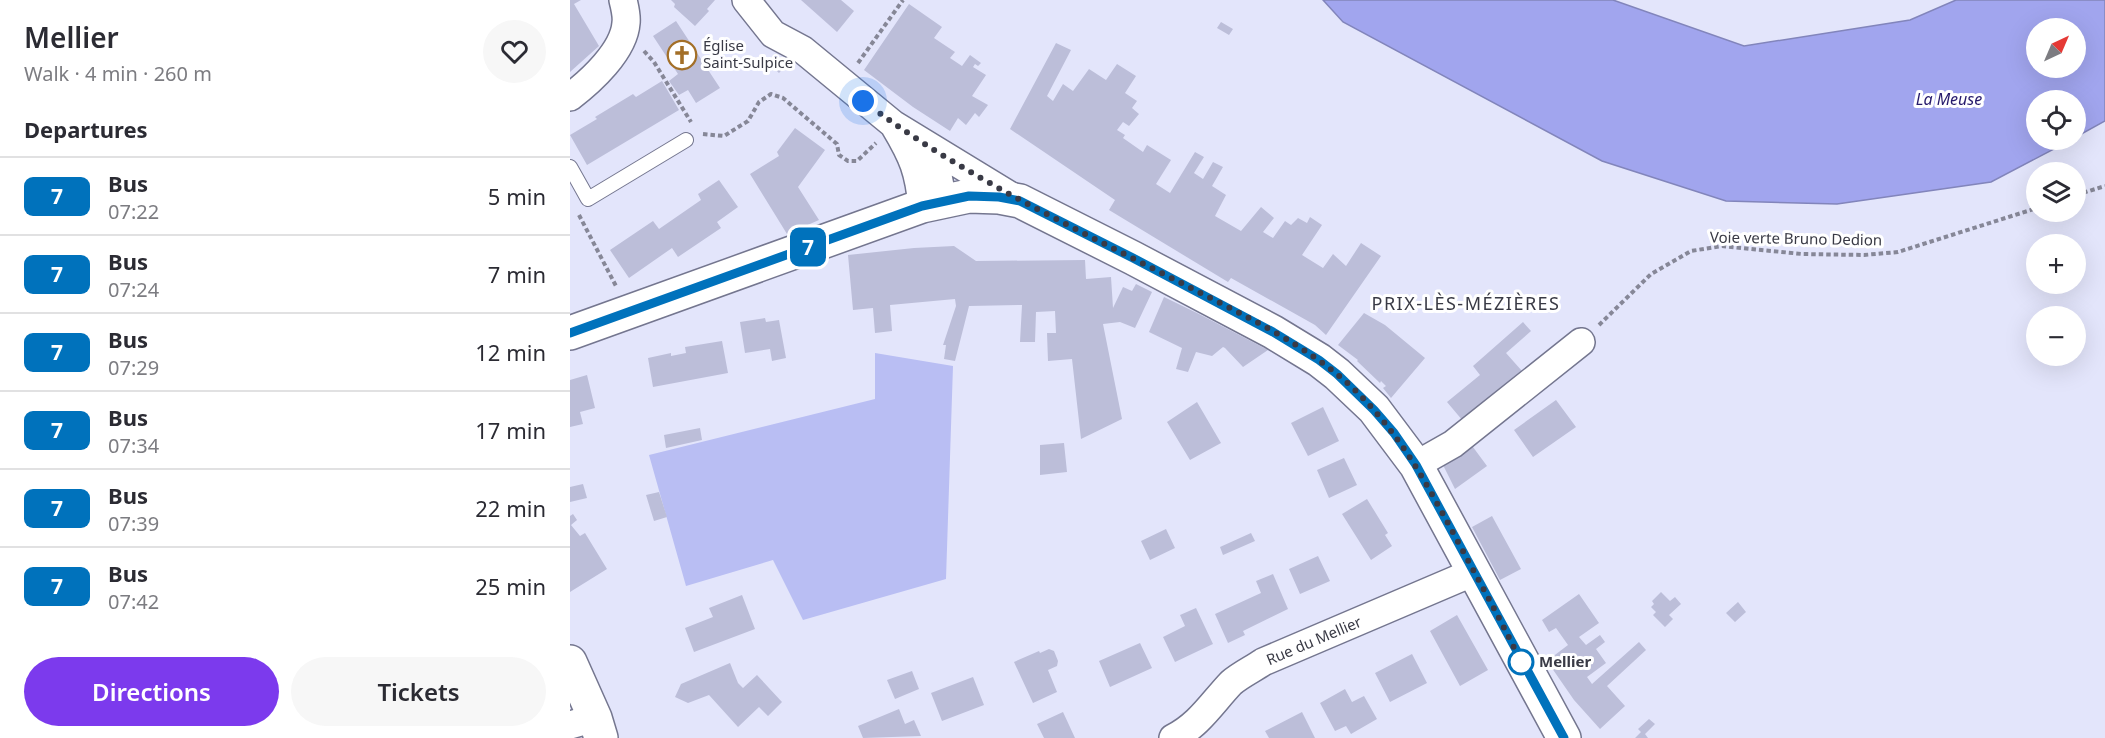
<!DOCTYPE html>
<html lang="en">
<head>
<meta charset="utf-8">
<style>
	body { margin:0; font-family:"Noto Sans",sans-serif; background:#f7f7f7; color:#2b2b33; height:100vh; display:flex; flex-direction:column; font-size:22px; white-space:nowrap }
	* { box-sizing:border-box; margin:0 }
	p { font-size:20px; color:#7c7c81 }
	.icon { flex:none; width:33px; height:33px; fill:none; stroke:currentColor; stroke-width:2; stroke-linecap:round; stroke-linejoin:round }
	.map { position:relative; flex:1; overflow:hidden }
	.details { display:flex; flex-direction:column; background:#fff; width:570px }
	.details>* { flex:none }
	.badge { padding:0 12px; border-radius:9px; font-size:21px; line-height:39px }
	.needle { width:39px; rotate:44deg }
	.controls { position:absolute; left:1456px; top:18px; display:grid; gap:12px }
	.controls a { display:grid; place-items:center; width:60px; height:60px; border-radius:50%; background:#fff; box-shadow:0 6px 24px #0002; font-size:30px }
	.you { position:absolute; width:30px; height:30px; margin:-15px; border:4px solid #fff; border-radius:50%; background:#1a73e8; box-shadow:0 0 0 9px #1a73e833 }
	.map>.badge { position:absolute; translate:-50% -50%; box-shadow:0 0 0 3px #fff }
	h2 { padding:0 24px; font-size:22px; line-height:54px }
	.round { display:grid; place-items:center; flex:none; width:63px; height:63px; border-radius:32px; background:#f7f7f7 }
	.summary { display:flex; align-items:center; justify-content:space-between; height:102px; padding:0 24px }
	h1 { font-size:28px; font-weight:600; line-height:45px }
	.cta { display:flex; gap:12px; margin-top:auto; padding:12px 24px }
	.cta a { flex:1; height:69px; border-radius:36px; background:#7c3aed; color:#fff; font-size:24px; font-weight:600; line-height:69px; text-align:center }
	.cta a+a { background:#f7f7f7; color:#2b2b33 }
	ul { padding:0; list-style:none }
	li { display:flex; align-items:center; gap:18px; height:78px; padding:0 24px; border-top:2px solid #e1e1e2 }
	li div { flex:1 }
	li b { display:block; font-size:22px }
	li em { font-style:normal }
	li .badge { min-width:66px; font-weight:700; text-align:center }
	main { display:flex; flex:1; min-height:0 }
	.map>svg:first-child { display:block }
</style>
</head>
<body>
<main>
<section class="details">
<div class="summary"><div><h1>Mellier</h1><p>Walk · 4 min · 260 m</p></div><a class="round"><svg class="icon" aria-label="heart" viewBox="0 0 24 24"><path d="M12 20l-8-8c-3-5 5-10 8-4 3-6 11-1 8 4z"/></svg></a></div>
<h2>Departures</h2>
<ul>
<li><span class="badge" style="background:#0072bc;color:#fff">7</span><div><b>Bus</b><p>07:22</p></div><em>5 min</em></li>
<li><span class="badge" style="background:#0072bc;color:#fff">7</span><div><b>Bus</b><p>07:24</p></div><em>7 min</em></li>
<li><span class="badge" style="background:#0072bc;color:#fff">7</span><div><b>Bus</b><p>07:29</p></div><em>12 min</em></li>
<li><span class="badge" style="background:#0072bc;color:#fff">7</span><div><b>Bus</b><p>07:34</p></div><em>17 min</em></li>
<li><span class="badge" style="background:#0072bc;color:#fff">7</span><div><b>Bus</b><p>07:39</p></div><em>22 min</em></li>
<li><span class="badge" style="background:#0072bc;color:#fff">7</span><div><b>Bus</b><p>07:42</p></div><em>25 min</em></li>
</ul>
<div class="cta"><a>Directions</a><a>Tickets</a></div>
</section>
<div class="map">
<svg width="1535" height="738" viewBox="0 0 1535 738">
	<rect width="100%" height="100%" fill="#e3e5fb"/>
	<path fill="#b9bef3" d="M305 353 383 366 376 579 233 620 203 560 116 586 79 455 305 399Z"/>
	<path fill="#a1a5ee" stroke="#8285bb" stroke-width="1.5" fill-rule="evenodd" d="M753 0H1043L1174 46 1340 20 1386 0H1535V121L1506 137V100H1467V140H1501L1421 182 1267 204 1156 201 1032 161 773 22ZM1467 28H1506V68H1467Z"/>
	<path fill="#bcbed9" d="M0 0H11L4 4 29 46 0 72Z
		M101 0H145L137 9 139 11 125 26 104 7 105 4Z
		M231 0H271L284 11 267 32Z
		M339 4 372 27 364 38 385 52 380 58 392 66 400 55 411 63 408 66 405 64 403 67 416 75 402 96 418 105 409 117 405 113 396 125 388 118 380 131 343 107 294 70Z
		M106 21 150 88 126 103 118 90 109 95 99 81 108 74 83 36Z
		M651 22 663 29 659 35 647 28Z
		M486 43 501 50 477 96 483 101 493 84 503 91 519 69 536 80 547 64 566 76 555 93 567 101 562 108 569 114 559 126 553 122 547 130 555 135 553 138 573 152 577 145 601 160 586 184 600 193 625 152 634 157 624 173 633 179 643 162 653 167 642 186 656 195 645 216 671 231 691 207 704 218 693 232 703 238 715 221 721 225 728 218 737 223 740 217 752 225 732 255 753 268 763 254 776 266 791 243 811 256 756 335 745 325 661 278 658 282 539 210 545 200 440 129Z
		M206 55 216 65 209 73 199 63Z
		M92 81 109 110 17 165 0 135 27 119 25 117 63 94 66 97Z
		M225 128 255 150 228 187 249 220 217 234 180 174 209 156 207 152Z
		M149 180 168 207 147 222 151 228 108 257 102 248 59 278 40 250 83 221 89 229 131 200 128 194Z
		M384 246 406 261 515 260 516 279 541 277 543 308 553 287 562 291 566 284 582 292 565 328 550 322 533 324 552 419 511 439 502 359 478 361 477 333H486L485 311 466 312 465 342H450L452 305 399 306 385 361 374 359 376 345H373L386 306 385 299 320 305 322 331 305 333 303 308 283 310 278 255 344 248Z
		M594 297 629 314 698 350 673 367 655 348 653 347 642 356 626 352 618 372 606 369 612 348 579 332Z
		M794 313 815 325 855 358 821 398 813 388 816 386 811 381 810 383 787 361 788 360 768 345Z
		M195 318 196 322 209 320 216 358 202 361 200 349 175 353 170 322Z
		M953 322 961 331 936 353 952 371 893 421 877 402 910 375 903 366Z
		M152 341 158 373 83 387 78 358 101 353V356L116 353 115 347Z
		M17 375 25 408 10 412 13 424 0 427V380Z
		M986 400 1006 427 963 457 944 430Z
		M627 402 651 443 620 460 597 422Z
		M753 407 769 441 738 456 721 423Z
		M130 428 132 440 96 448 94 435Z
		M494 443 497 472 470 475V445Z
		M900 443 917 466 885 489 873 465Z
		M774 458 787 485 759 498 747 470Z
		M13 484 17 498 0 502V487Z
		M89 492 97 517 84 521 76 495Z
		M797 499 818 533 815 535 822 546 801 560 772 514Z
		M3 514 7 520 1 525 10 536 15 533 37 569 0 592V516Z
		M922 516 951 569 930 580 902 527Z
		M596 529 605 548 580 560 571 541Z
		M681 533 685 541 653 555 650 547Z
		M748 556 760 581 730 594 719 569Z
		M703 574 718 609 673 631 675 635 658 643 645 614 691 593 686 581Z
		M1091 592 1100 601 1105 597 1111 604 1099 615 1103 619 1095 627 1083 615 1086 612 1081 607 1084 604 1082 601Z
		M1009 594 1029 623 1009 637 1016 645 1030 635 1035 642 1026 649 1036 663 1017 677 1022 684 1069 642 1076 650 1037 686 1055 706 1030 729 1004 700 977 661 998 645 986 628 979 632 972 620Z
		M172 595 185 629 124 652 115 628 143 617 139 608Z
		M1168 602 1176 612 1165 622 1156 613Z
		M626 608 643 644 605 662 593 637 615 626 610 615Z
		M887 615 918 670 890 686 860 631Z
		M570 643 582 668 540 687 529 661Z
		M479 649 484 651 488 661 487 666 478 670 487 692 463 703 444 662 469 651 470 653Z
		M842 654 857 683 820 702 805 673Z
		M160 663 168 683 173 688 187 675 212 702 198 716 189 707 168 727 139 695 118 703 105 697 111 684Z
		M342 671 349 689 325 699 317 680Z
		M403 677 414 705 372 721 361 693Z
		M775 689 782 702 794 696 807 719 781 734 776 726 765 731 750 703Z
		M329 709 335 724 344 720 351 736 293 738 288 726Z
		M493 712 505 738H474L467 724Z
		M732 712 745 738H699L695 731Z
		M1079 719 1085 724 1075 734 1078 738H1065L1071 732 1068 729Z"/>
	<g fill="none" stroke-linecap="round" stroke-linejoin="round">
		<g stroke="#74768f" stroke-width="16">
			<path id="lane" d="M0 167 18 199 116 140"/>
		</g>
		<g stroke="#74768f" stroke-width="30">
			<path id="street" d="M176 0 203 34 233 50 323 124 446 199
				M0 97C21 81 54 51 56 23 57 16 55 8 53 0
				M325 127C343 157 349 172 352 206
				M360 147 366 166 373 201
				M846 465 883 444 1011 342
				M0 725 25 718
				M603 738C629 725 642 703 661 683 670 675 683 669 693 662L904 572"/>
		</g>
		<g stroke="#74768f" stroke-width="36">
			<path id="secondary" d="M0 333 352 206 399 196 429 197 450 201 563 258 703 332 749 360 767 374 804 409 846 465 994 738
				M0 662 25 718 31 738"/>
		</g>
		<path stroke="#868797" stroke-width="4" stroke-dasharray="4.5 3" stroke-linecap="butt" d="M74 51 84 62 121 122
			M288 63 333 0
			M133 134 154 136 178 121 189 102 201 94 213 98 267 144 269 155 278 161H287L306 143
			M1506 195 1535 186
			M9 215 47 288
			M1029 325 1081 274 1121 251 1152 246 1232 254 1294 255 1328 252 1467 208"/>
		<use href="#lane" stroke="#fff" stroke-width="14"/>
		<use href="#street" stroke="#fff" stroke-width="27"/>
		<use href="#secondary" stroke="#fff" stroke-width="33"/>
	</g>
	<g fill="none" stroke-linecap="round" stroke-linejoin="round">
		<g stroke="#fff" stroke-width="14">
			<path id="line" d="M0 333 352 206 399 196 429 197 450 201 563 258 703 332 749 360 767 374 804 410 824 433 846 465 994 738"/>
		</g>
		<use href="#line" stroke="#0072bc" stroke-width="9"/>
		<path stroke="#393a45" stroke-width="6" stroke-dasharray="0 10.8" d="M293 101C392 176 505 228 615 285 673 315 736 344 784 389 831 435 855 481 886 538 908 579 931 620 951 662"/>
	</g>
	<defs>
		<g id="church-ring" transform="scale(1.5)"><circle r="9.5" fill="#fff" stroke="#a36f27" stroke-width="1.5"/><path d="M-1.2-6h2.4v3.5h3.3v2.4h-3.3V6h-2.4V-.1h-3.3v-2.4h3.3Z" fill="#a36f27"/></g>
	</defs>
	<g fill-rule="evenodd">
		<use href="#church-ring" x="112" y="55"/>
	</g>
	<circle fill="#fff" stroke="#0072bc" stroke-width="3" cx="951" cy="662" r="12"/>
	<g text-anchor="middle" stroke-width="6" stroke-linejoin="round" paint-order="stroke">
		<g font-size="15" fill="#393a45" stroke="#fff" text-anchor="start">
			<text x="133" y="51">Église<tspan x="133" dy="17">Saint-Sulpice</tspan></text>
		</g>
		<g font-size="15" fill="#393a45" stroke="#fff">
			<text transform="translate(1226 239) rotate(1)" y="5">Voie verte Bruno Dedion</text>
			<text transform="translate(744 641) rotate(-23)" y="5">Rue du Mellier</text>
		</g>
		<g font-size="15" font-weight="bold" fill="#393a45" stroke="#fff" text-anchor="start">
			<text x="969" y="667">Mellier</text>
		</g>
		<g font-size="16" font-style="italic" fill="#261a6c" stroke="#fff">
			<text x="1379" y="105">La Meuse</text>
		</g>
		<g font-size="18" letter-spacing="1.5" fill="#393a45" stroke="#fff">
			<text x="896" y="310">PRIX-LÈS-MÉZIÈRES</text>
		</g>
	</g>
</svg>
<div class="controls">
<a><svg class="needle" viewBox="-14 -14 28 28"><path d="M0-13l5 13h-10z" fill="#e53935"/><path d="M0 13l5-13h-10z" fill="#7c7c81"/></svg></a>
<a><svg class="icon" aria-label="locate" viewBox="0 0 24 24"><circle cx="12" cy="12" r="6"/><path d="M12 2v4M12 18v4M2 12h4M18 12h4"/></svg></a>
<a><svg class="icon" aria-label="layers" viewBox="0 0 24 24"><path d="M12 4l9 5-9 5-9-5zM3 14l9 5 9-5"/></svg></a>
<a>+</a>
<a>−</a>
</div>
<div class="you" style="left:293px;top:101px"></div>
<b class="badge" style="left:238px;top:247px;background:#0072bc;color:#fff">7</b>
</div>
</main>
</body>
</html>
